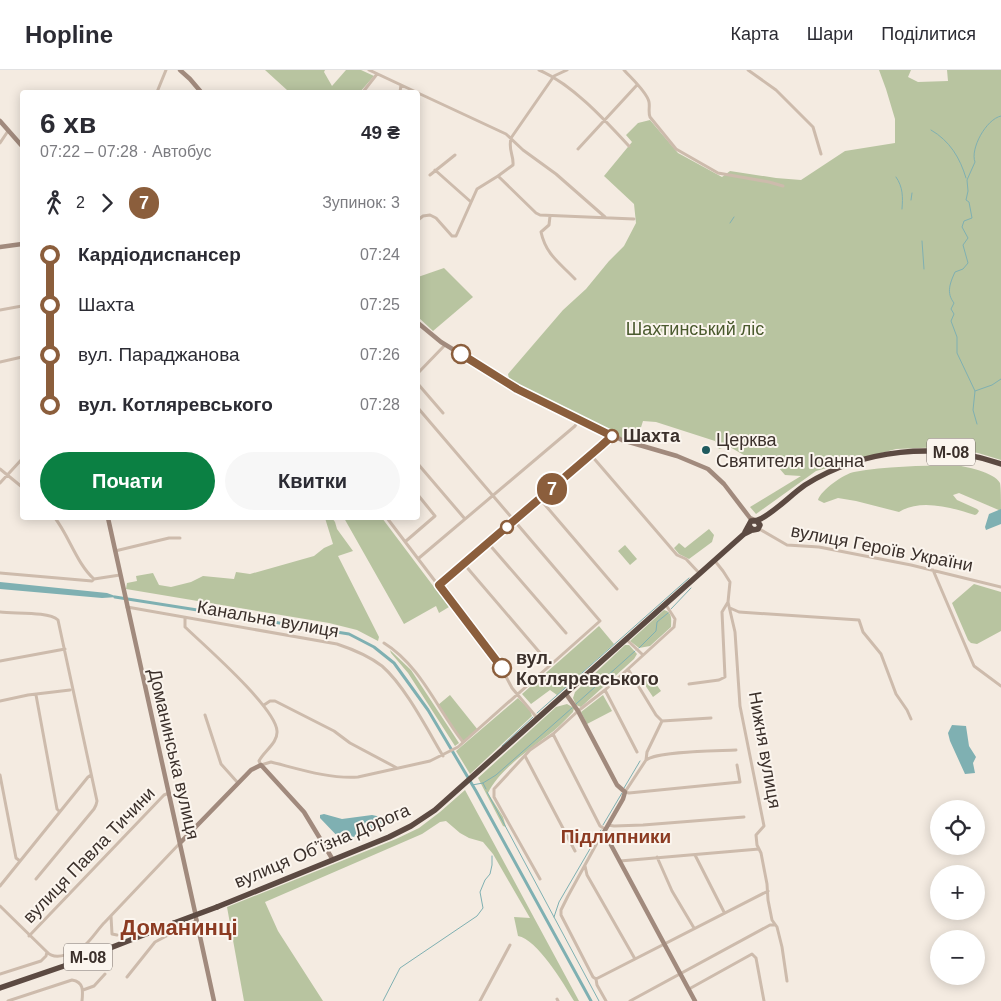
<!DOCTYPE html>
<html lang="uk">
<head>
<meta charset="utf-8">
<style>
	body { margin:0; font-family:Helvetica,sans-serif; background:#f7f7f7; color:#2b2b33; height:100vh; display:flex; flex-direction:column; font-size:19px; white-space:nowrap }
	* { box-sizing:border-box; margin:0 }
	p { font-size:16px; color:#7c7c81 }
	.icon { flex:none; width:28px; height:28px; fill:none; stroke:currentColor; stroke-width:2; stroke-linecap:round; stroke-linejoin:round }
	.map { position:relative; flex:1; overflow:hidden }
	.sheet { position:absolute; left:20px; top:20px; width:400px; height:430px; display:flex; flex-direction:column; background:#fff; border-radius:5px; box-shadow:0 2px 12px #0003 }
	.sheet>* { flex:none }
	.badge { padding:0 10px; border-radius:16px; font-size:18px; line-height:32px }
	.controls { position:absolute; left:930px; top:730px; display:grid; gap:10px }
	.controls a { display:grid; place-items:center; width:55px; height:55px; border-radius:50%; background:#fff; box-shadow:0 2px 12px #0003; font-size:25px }
	.map>.badge { position:absolute; translate:-50% -50%; box-shadow:0 0 0 2px #fff }
	.legs { display:flex; align-items:center; gap:8px; height:55px; padding:0 20px; font-size:16px }
	.legs p { margin-inline-start:auto }
	.summary { display:flex; align-items:center; justify-content:space-between; height:85px; padding:0 20px }
	h1 { font-size:28px; font-weight:800; line-height:38px }
	.primary-button { display:flex; gap:10px; margin-top:auto; padding:10px 20px }
	.primary-button a { flex:1; height:58px; border-radius:30px; background:#0b8043; color:#fff; font-size:20px; font-weight:800; line-height:58px; text-align:center }
	.primary-button a+a { background:#f7f7f7; color:#2b2b33 }
	ul { padding:0 20px; list-style:none }
	li { display:flex; align-items:center; gap:18px; height:50px; font-size:19px }
	li i { display:grid; place-items:center; width:8px; height:100%; margin:0 6px; background:currentColor }
	li i::after { content:''; width:12px; height:12px; margin:-6px; border:4px solid; border-radius:50%; background:#fff }
	li p { margin-inline-start:auto }
	li:first-child i { background:linear-gradient(#0000 50%,currentColor 0) }
	li:last-child i { background:linear-gradient(currentColor 50%,#0000 0) }
	header { display:flex; align-items:center; gap:30px; box-sizing:border-box; height:70px; padding:0 25px; background:#fff; border-bottom:1px solid #e1e1e2 }
	header strong { font-size:24px }
	nav { display:flex; gap:28px; margin-inline-start:auto; font-size:18px }
	.map>svg:first-child { display:block }
</style>
</head>
<body>
<header>
<strong>Hopline</strong>
<nav><a>Карта</a><a>Шари</a><a>Поділитися</a></nav>
</header>
<div class="map">
<svg width="1001" height="931" viewBox="0 0 1001 931">
	<rect width="100%" height="100%" fill="#f4ebe1"/>
	<path fill="#b8c4a0" d="M265 0H325L324 2 332 16 346 0H361L374 6 360 22H284L287 20Z
		M879 0H911L908 7 918 12 948 11 947 0H1001V390L978 383 944 377 896 379 816 401 756 444 750 437 801 406 785 405 772 390 758 393 728 376 719 379 715 371 656 352 643 351 636 373 615 365 509 309 508 304 563 240 586 219 609 191 624 176 636 153 634 134 604 106 632 72 626 65 638 53 650 50 678 83 722 107 730 101 776 108 801 110 845 81 895 73V49L886 19Z
		M444 198 473 227 433 261 418 247V207Z
		M953 395C965 396 994 402 1000 413 1001 419 1001 433 1001 441L959 423 953 425 957 430 977 439 979 441 977 444 975 445C952 438 921 428 899 442L856 431 838 428 824 433 818 430C821 420 844 404 854 402 886 396 920 396 953 395Z
		M325 448H332L335 452 337 459 353 481 338 486 379 567 378 571 357 560 329 553 126 519 127 513 137 511 136 506 153 503 159 515 171 517 191 512 203 506 234 509 236 502 250 504 314 486 324 478 333 474Z
		M344 448H382L449 537 439 543 436 536 404 554Z
		M709 459 714 465 712 472 689 489 679 484 674 478 679 473 685 478Z
		M625 475 637 489 630 495 618 481Z
		M974 514 1001 522V561L977 574 971 573 968 570 952 533Z
		M664 540C673 542 671 550 671 557L650 576 639 578 630 571Z
		M599 556 614 574 557 625 550 620 531 634 522 624Z
		M625 575H629L637 584 634 589 581 637 576 635 573 628 575 622Z
		M390 580 411 600 459 673 455 676 408 603 391 583Z
		M651 607 661 621 653 627 643 612Z
		M450 625 478 660 463 672 438 635Z
		M603 625 612 641 587 654 581 642Z
		M518 628 530 640 532 646 470 704 456 681Z
		M567 634 574 638 573 642C565 650 557 659 547 666 528 681 499 700 488 723L503 747 506 757 503 756 478 708 556 637Z
		M465 720 579 931H574C564 914 537 869 518 866L514 847 530 848 493 784 483 772 469 768 460 763 446 751 440 752 422 764 265 832 278 861 323 931H244L227 837 396 769 419 758 440 742Z"/>
	<path fill="#7fb0b2" d="M1001 439V454L986 460 985 457 989 444Z
		M0 512 107 523 118 527 102 528 0 519Z
		M952 655 966 656 969 676 976 687 973 693 975 703 965 704 950 671 948 663Z
		M324 744 342 749 372 745 395 750 394 752 364 762 349 769 341 770 320 748V745Z"/>
	<g fill="none" stroke-linecap="round" stroke-linejoin="round">
		<path stroke="#7fb0b2" stroke-width="1" d="M931 60C950 71 960 88 966 108
			M896 107C903 117 903 127 902 139
			M911 130 912 123
			M730 153 734 147
			M922 171 924 199
			M975 321 992 315 1001 309
			M977 354 973 340 975 321 957 283V267L951 251 954 244 951 239 954 233C946 223 950 213 955 202L963 199 968 193 963 175 968 168 962 157 964 151 972 148 969 132 966 130 968 121 967 110 975 92C970 79 986 49 1001 46
			M671 539 691 518
			M639 578 656 561 657 552 668 543
			M576 634 635 581
			M537 643 689 508
			M502 676 533 647
			M483 713 486 719
			M472 715 483 713 496 705 572 638
			M624 718 640 691
			M487 722 599 931
			M603 755 622 723
			M554 847 559 832 601 760
			M383 931 400 898 477 846 483 838 480 822 485 810 490 804 492 795V786"/>
		<path stroke="#7fb0b2" stroke-width="3" d="M115 527 349 564 374 577 394 593 428 640 476 721 591 931"/>
		<path stroke="#cdbbac" stroke-width="3" d="M369 0 416 22
			M539 0C572 14 604 49 629 76
			M624 0C630 7 647 22 649 32 650 37 648 42 650 47L676 79 718 103 769 112 783 116
			M748 0 776 20 813 57 821 84
			M157 22 166 0
			M363 22 377 4
			M400 22 401 15
			M418 23 506 64 523 80 556 104 605 147
			M0 73 8 61
			M578 79 637 15
			M435 100 471 132
			M430 105 455 85
			M498 106 513 95C514 85 508 81 511 68L554 6 567 0
			M550 146 549 155 541 162C546 185 560 193 575 209
			M418 150 423 146 430 145 436 148 452 166H456L477 119 498 106 536 143 540 145 634 149
			M0 240 22 236
			M0 292 22 287
			M418 303 445 275
			M418 314 443 343
			M591 385 677 485 686 489 700 504
			M418 394 465 449
			M0 399 22 417
			M0 413 22 389
			M540 429 617 519
			M55 448C69 466 77 494 94 509
			M387 448 502 599 512 618 538 649
			M761 460 787 475 819 477 911 495 1001 517
			M406 471 435 446 418 425
			M488 473 566 563
			M115 481 169 468H180
			M419 488 575 356 579 349
			M715 491 723 501 730 512 728 532 735 562 740 636 764 756 756 765 757 775 761 783 767 814 768 830 772 850 777 857 782 877 787 911
			M464 494 541 584
			M933 500 974 596 1001 616
			M0 503 92 511 94 509 120 505
			M439 515 606 372 612 365
			M127 537 337 574C352 579 369 586 382 596 405 616 427 659 443 686
			M730 538 739 542 859 550 863 562 881 584 896 624 907 640 911 649
			M0 542C15 544 48 541 58 550L97 731 96 735 94 739 36 809
			M185 548V557C205 576 276 638 277 661 278 673 264 681 259 691L261 695 271 692C299 699 329 709 358 707L430 691 458 677 600 551 418 338
			M627 570 643 585
			M384 573C421 596 437 639 463 672
			M0 591 65 579
			M628 599 656 645 662 651 711 648
			M689 614 719 610 725 607 722 542 728 532
			M605 620 637 682
			M36 625 57 739 59 741
			M0 631 28 625 70 620
			M264 635 270 631H275L334 661 350 673 397 698
			M205 645 221 694 238 713
			M662 651 647 682 646 690 625 722 629 723 740 712 737 695
			M553 664 600 756 605 759
			M525 686 575 781
			M646 690C658 681 718 681 736 680
			M0 705 16 788 20 791
			M608 755 614 756 643 755 744 747
			M603 762 568 826 561 840V845L593 907 596 909 597 915 606 931
			M695 785 724 842
			M657 787 672 821 694 858
			M620 791 759 779
			M585 796 587 805 635 889
			M540 809 494 727V719L530 680 553 664 578 641 605 620 674 557 675 549 666 535
			M0 816 88 707 91 705
			M0 836 47 882 46 886 41 891 0 904
			M111 846 112 864 117 865
			M29 866 164 725 169 723
			M47 882C56 892 75 882 85 875 92 869 98 859 105 852 130 826 155 799 180 773
			M127 907 155 872 197 850
			M596 909 768 821
			M689 919 752 884 756 888 764 931
			M83 920 94 916 105 904
			M557 929 558 931
			M8 931 72 910C84 912 83 921 82 931
			M480 931 510 875
			M630 931 770 855H774"/>
		<path stroke="#a18a7d" stroke-width="4.5" d="M180 0 190 9 201 22
			M0 51 22 76
			M0 177 22 174
			M418 253 441 272 523 322 622 370 677 386 708 399 724 414 750 448 755 450
			M108 448 195 842
			M566 624 578 641 617 715 625 722 623 729 604 762 695 931
			M180 773 251 700 261 695 304 742 333 790
			M196 848 214 931"/>
		<path stroke="#5c4a42" stroke-width="5.5" d="M750 457 753 460 758 459 760 455 757 451
			M745 462 751 451C754 451 756 451 758 450 769 447 793 423 805 415 862 379 937 371 1001 394
			M217 837 389 767 411 756 435 740 744 464 752 460
			M0 918 64 896 174 853"/>
		<path stroke="#5c4a42" stroke-width="5.5" d="M174 853 217 837"/>
	</g>
	<g fill="none" stroke-linecap="round" stroke-linejoin="round">
		<g stroke="#fff" stroke-width="11">
			<path id="line-1" d="M461 284 517 319 612 366 601 376 439 515 502 598"/>
		</g>
		<use href="#line-1" stroke="#8b5e3c" stroke-width="8"/>
	</g>
	<g fill="#fff" stroke="#8b5e3c" stroke-width="2.5">
		<circle cx="461" cy="284" r="9"/>
		<circle cx="612" cy="366" r="6"/>
		<circle cx="507" cy="457" r="6"/>
		<circle cx="502" cy="598" r="9"/>
	</g>
	<circle fill="#1f5a5e" stroke="#fbf5ee" stroke-width="2" cx="706" cy="380" r="5"/>
	<g text-anchor="middle" stroke-width="4" stroke-linejoin="round" paint-order="stroke">
		<g fill="#fbf5ee" stroke="#756b66" stroke-width="1">
			<rect x="927" y="368.5" width="48" height="27" rx="4"/>
			<rect x="64" y="873.5" width="48" height="27" rx="4"/>
		</g>
		<g font-size="16" font-weight="bold" fill="#3b302b">
			<text x="951" y="388">М-08</text>
			<text x="88" y="893">М-08</text>
		</g>
		<g font-size="18" fill="#4a5a2e" stroke="#fbf5ee">
			<text x="695" y="265">Шахтинський ліс</text>
		</g>
		<g font-size="18" font-weight="bold" fill="#3b302b" stroke="#fbf5ee" text-anchor="start">
			<text x="623" y="372">Шахта</text>
			<text x="516" y="594">вул.<tspan x="516" dy="21">Котляревського</tspan></text>
		</g>
		<g font-size="18" fill="#3b302b" stroke="#fbf5ee" text-anchor="start">
			<text x="716" y="376">Церква<tspan x="716" dy="21">Святителя Іоанна</tspan></text>
		</g>
		<g font-size="18" fill="#3b302b" stroke="#fbf5ee">
			<text transform="translate(882 478) rotate(11)" y="6">вулиця Героїв України</text>
			<text transform="translate(268 549) rotate(10)" y="6">Канальна вулиця</text>
			<text transform="translate(765 680) rotate(80)" y="6">Нижня вулиця</text>
			<text transform="translate(174 684) rotate(77)" y="6">Доманинська вулиця</text>
			<text transform="translate(322 776) rotate(-23)" y="6">вулиця Обʼїзна Дорога</text>
			<text transform="translate(89 785) rotate(-46)" y="6">вулиця Павла Тичини</text>
		</g>
		<g font-size="19" font-weight="bold" fill="#8c3b22" stroke="#fbf5ee">
			<text x="616" y="773">Підлипники</text>
		</g>
		<g font-size="22" font-weight="bold" fill="#8c3b22" stroke="#fbf5ee">
			<text x="179" y="865">Доманинці</text>
		</g>
	</g>
</svg>
<div class="controls">
<a><svg class="icon" aria-label="locate" viewBox="0 0 24 24"><circle cx="12" cy="12" r="6"/><path d="M12 2v4M12 18v4M2 12h4M18 12h4"/></svg></a>
<a>+</a>
<a>−</a>
</div>
<b class="badge" style="left:552px;top:419px;background:#8b5e3c;color:#fff">7</b>
<section class="sheet">
<div class="summary"><div><h1>6 хв</h1><p>07:22 – 07:28 · Автобус</p></div><b>49 ₴</b></div>
<div class="legs"><svg class="icon" aria-label="walk" viewBox="0 0 24 24"><circle cx="13" cy="4" r="2"/><path d="M13 8l-2 6 4 7M11 14l-3 7M7 12l3-4h3l4 4"/></svg>2<svg class="icon" aria-label="forward" viewBox="0 0 24 24"><path d="M9 5l7 7-7 7"/></svg><b class="badge" style="background:#8b5e3c;color:#fff">7</b><p>Зупинок: 3</p></div>
<ul>
<li><i style="color:#8b5e3c"></i><b>Кардіодиспансер</b><p>07:24</p></li>
<li><i style="color:#8b5e3c"></i><span>Шахта</span><p>07:25</p></li>
<li><i style="color:#8b5e3c"></i><span>вул. Параджанова</span><p>07:26</p></li>
<li><i style="color:#8b5e3c"></i><b>вул. Котляревського</b><p>07:28</p></li>
</ul>
<div class="primary-button"><a>Почати</a><a>Квитки</a></div>
</section>
</div>
</body>
</html>
